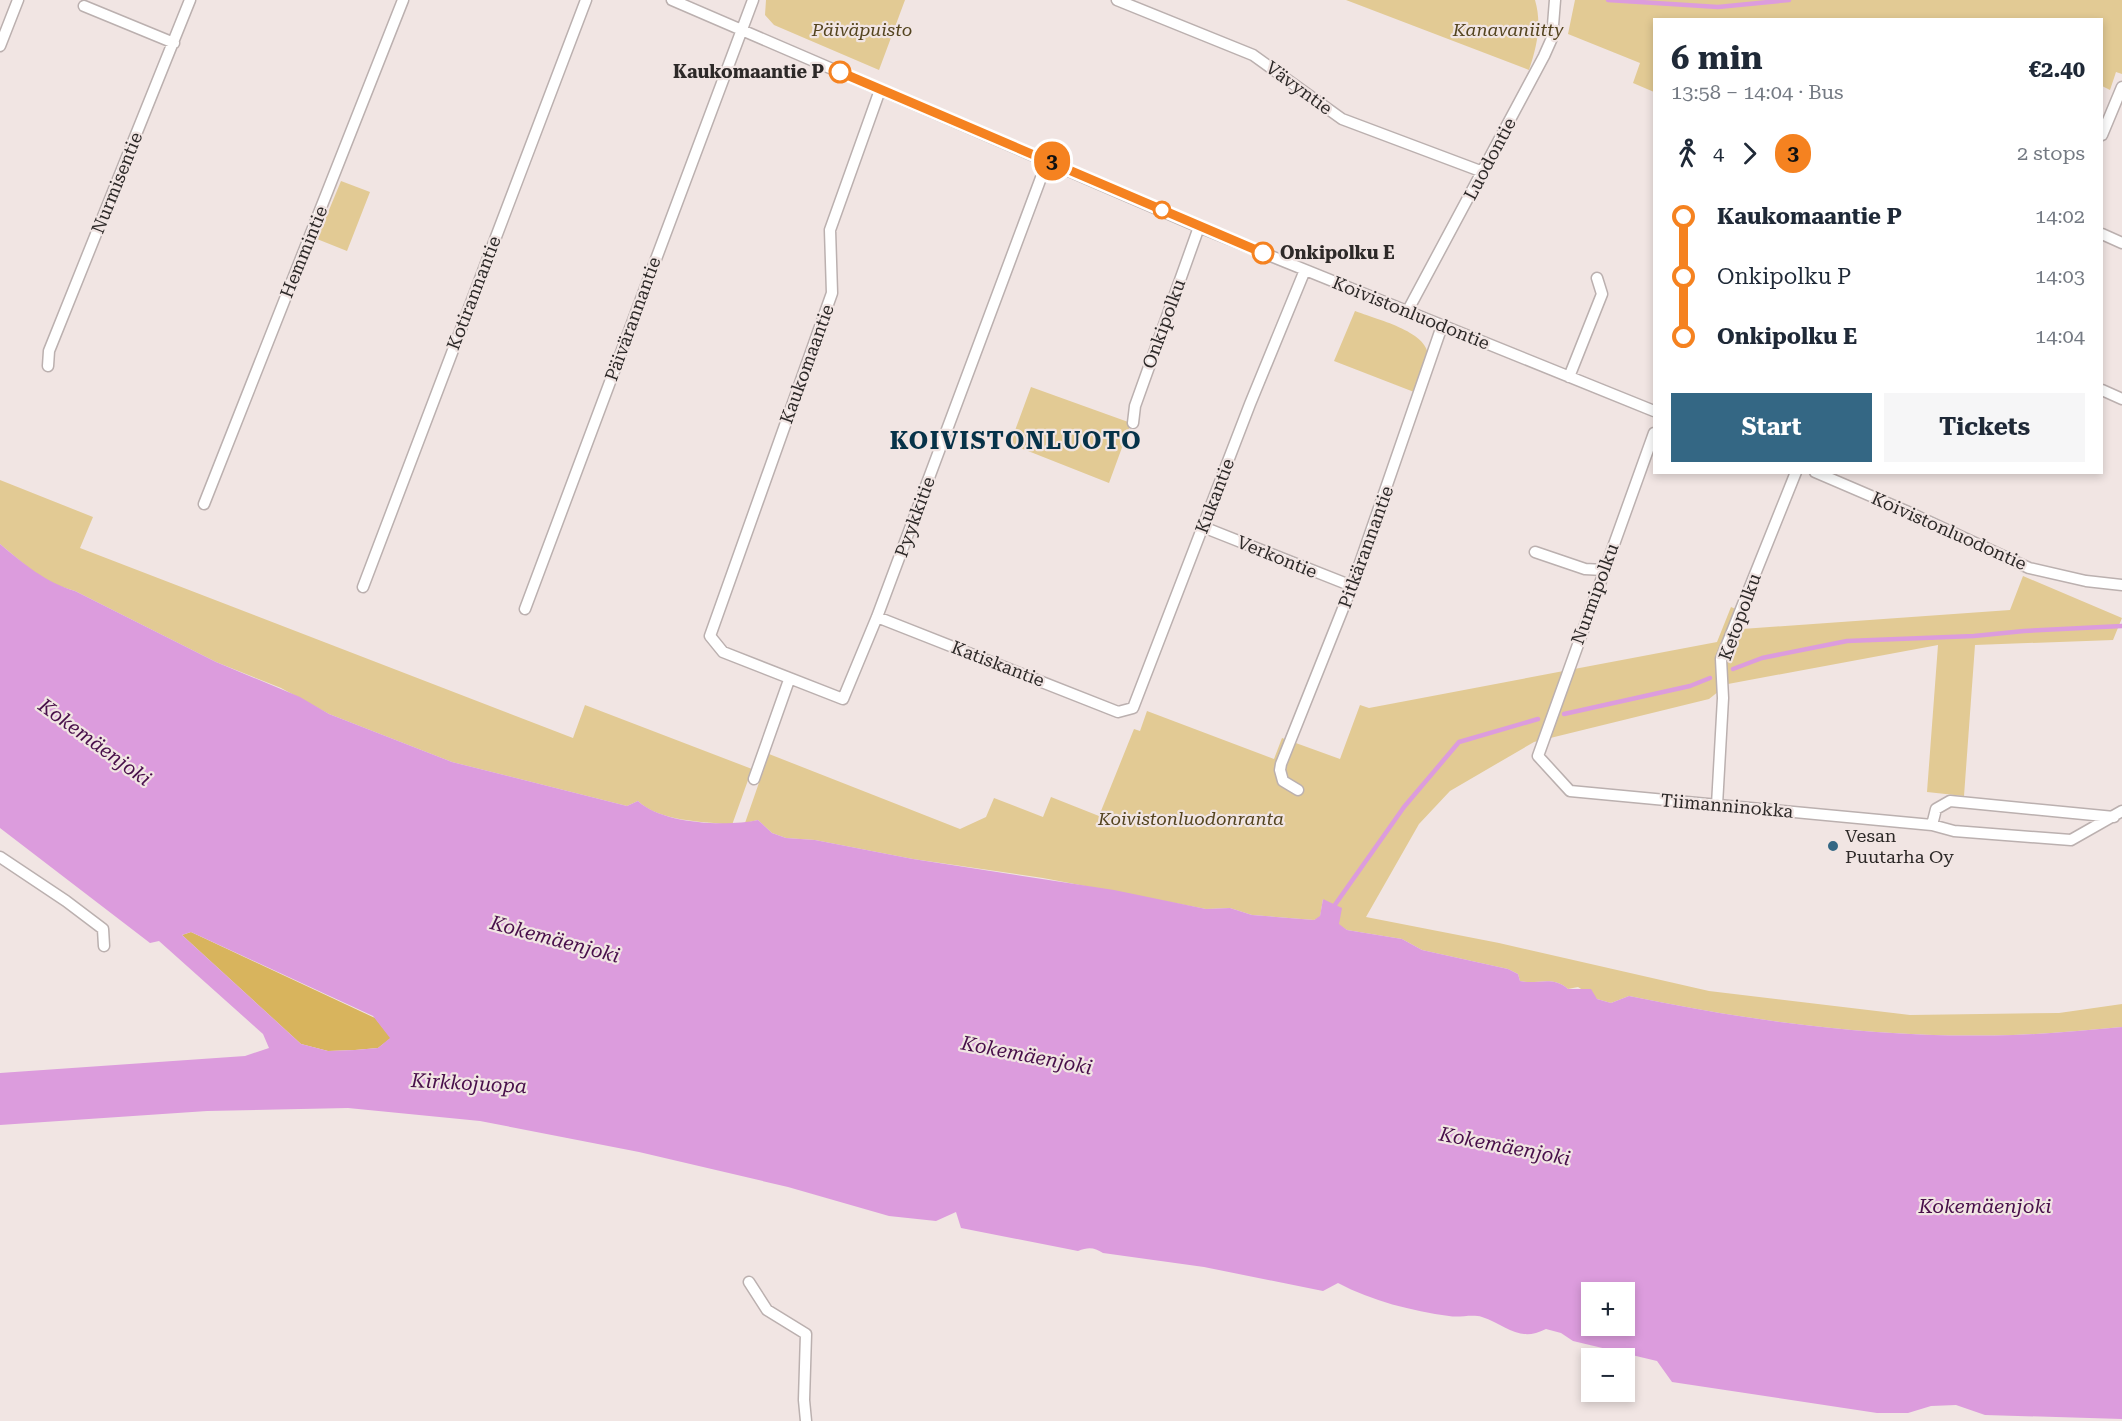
<!DOCTYPE html>
<html lang="en">
<head>
<meta charset="utf-8">
<style>
	body { margin:0; font-family:"Roboto Serif",serif; background:#f6f6f7; color:#1f2937; height:100vh; display:flex; flex-direction:column; font-size:22px; white-space:nowrap }
	* { box-sizing:border-box; margin:0 }
	p { font-size:20px; color:#747a83 }
	.icon { flex:none; width:33px; height:33px; fill:none; stroke:currentColor; stroke-width:2; stroke-linecap:round; stroke-linejoin:round }
	.map { position:relative; flex:1; overflow:hidden }
	.panel { position:absolute; left:1653px; top:18px; width:450px; height:456px; display:flex; flex-direction:column; background:#fff; border-radius:0px; box-shadow:0 3px 9px #0003 }
	.panel>* { flex:none }
	.badge { padding:0 12px; border-radius:20px; font-size:21px; line-height:39px }
	.buttons { position:absolute; left:1581px; top:1282px; display:grid; gap:12px }
	.buttons a { display:grid; place-items:center; width:54px; height:54px; border-radius:0px; background:#fff; box-shadow:0 3px 9px #0003; font-size:30px }
	.map>.badge { position:absolute; translate:-50% -50%; box-shadow:0 0 0 3px #fff }
	.legs { display:flex; align-items:center; gap:9px; height:66px; padding:0 18px; font-size:20px }
	.legs p { margin-inline-start:auto }
	.headline { display:flex; align-items:center; justify-content:space-between; height:102px; padding:0 18px }
	h1 { font-size:33px; font-weight:700; line-height:45px }
	.primary-button { display:flex; gap:12px; margin-top:auto; padding:12px 18px }
	.primary-button a { flex:1; height:69px; border-radius:0px; background:#346784; color:#fff; font-size:24px; font-weight:700; line-height:69px; text-align:center }
	.primary-button a+a { background:#f6f6f7; color:#1f2937 }
	ul { padding:0 18px; list-style:none }
	li { display:flex; align-items:center; gap:21px; height:60px; font-size:22px }
	li i { display:grid; place-items:center; width:9px; height:100%; margin:0 8px; background:currentColor }
	li i::after { content:''; width:15px; height:15px; margin:-8px; border:4px solid; border-radius:50%; background:#fff }
	li p { margin-inline-start:auto }
	li:first-child i { background:linear-gradient(#0000 50%,currentColor 0) }
	li:last-child i { background:linear-gradient(currentColor 50%,#0000 0) }
	.map>svg:first-child { display:block }
</style>
</head>
<body>
<div class="map">
<svg width="2122" height="1421" viewBox="0 0 2122 1421">
	<rect width="100%" height="100%" fill="#f1e5e3"/>
	<path fill="#e2ca94" d="M766 0H905L879 70 774 25 765 15Z
		M1346 0H1535C1542 24 1537 46 1529 70Z
		M1575 0H2122V74L2116 72 2110 90 2102 86V20H1654V92L1633 83 1640 63 1568 34Z
		M341 181 370 192 347 251 317 239Z
		M1355 311C1375 319 1428 331 1428 356 1427 367 1419 381 1414 392L1334 361Z
		M1031 387 1131 423 1109 483 1010 444Z
		M0 480 93 517 80 548 573 738 585 705 752 769 732 825C702 821 660 822 638 801L627 806 452 762 329 714 281 688 216 662 75 591 56 585 37 575 0 544Z
		M2023 576 2122 618 2113 640 1975 645 1964 796 1927 792 1938 645 1728 684 1709 699 1534 742 1450 791 1419 824 1366 917 1499 943 1709 991 1910 1015 2059 1013 2122 1004V1027C2086 1030 2049 1034 2013 1035 1884 1039 1755 1022 1629 996L1611 1003 1597 999 1578 987 1568 989C1552 975 1538 985 1520 981L1518 974 1508 969 1422 950 1402 939 1347 930 1339 925 1338 918 1323 899 1320 917 1314 920 1252 915 1230 908 1206 909 1043 878 913 859 815 840 786 838 772 833 758 820 745 823 769 754 960 829 986 817 994 798 1043 817 1051 797 1099 816 1134 729 1140 731 1147 711 1274 759 1282 738 1340 759 1360 705 1369 708 1717 642 1731 607 1747 614 1742 629 2010 610Z"/>
	<path fill="#d8b45d" d="M191 932 375 1018 391 1038 378 1048 355 1050 328 1051 301 1044 182 935Z"/>
	<path fill="#dc9cdd" fill-rule="evenodd" d="M0 544C24 564 45 582 75 591L216 662 300 697 329 714 452 762 627 806 638 801C662 824 726 827 758 820L772 833 786 838 815 840 913 859 1114 890 1206 909 1230 908 1252 915 1314 920 1320 916 1323 899 1342 908 1339 924 1347 930 1402 939 1422 950 1508 969 1518 974 1520 981C1538 985 1552 975 1568 989H1591L1597 999 1611 1003 1629 996C1755 1022 1884 1039 2013 1035 2049 1034 2086 1030 2122 1027V1419L1985 1415 1956 1405 1931 1406 1908 1413H1877L1672 1382 1657 1361 1573 1341 1561 1333 1546 1329C1519 1343 1506 1325 1482 1317 1472 1314 1459 1318 1449 1316 1412 1311 1372 1301 1338 1283L1323 1291 1204 1267 1103 1253C1094 1247 1088 1247 1078 1251L961 1228 956 1212 936 1221 889 1216 788 1187 639 1152 480 1121 348 1108 207 1111 0 1125V1073L245 1056 269 1048 263 1034 159 941 150 943 0 828ZM191 932 373 1016 390 1038 378 1048 355 1050 328 1051 301 1044 182 935ZM1592 1293H1624V1326H1592Z"/>
	<g fill="none" stroke-linecap="round" stroke-linejoin="round">
		<path stroke="#dc9cdd" stroke-width="4.5" d="M1608 0 1718 7 1789 0
			M1733 669 1762 658 1847 641 1974 636 2024 631 2122 626
			M1564 714 1690 686 1710 678
			M1332 909 1404 807 1459 742 1538 719"/>
		<g stroke="#bbb0af" stroke-width="13">
			<path id="street" d="M672 0 1199 227 1654 411
				M1117 0 1253 55 1342 119 1483 172
				M84 6 174 43
				M0 46 18 0
				M880 90 830 230 832 293 710 636 723 652 843 699 877 617 1048 159
				M2102 135 2122 87
				M2102 234 2122 243
				M1407 312 1544 56 1552 38 1555 0
				M48 366 49 351 190 0
				M1569 377 1602 294 1597 278
				M2102 390 2122 399
				M1133 423 1135 406 1199 227
				M1654 433 1538 756 1570 791 1932 825 1954 831 2071 840 2122 811
				M1815 472 1906 511 2029 568 2086 581 2122 585
				M204 504 403 0
				M1203 527 1352 586
				M1535 552 1585 569 1603 570
				M363 587 586 0
				M525 609 753 0
				M877 617 1118 712 1133 708 1250 404 1305 270
				M754 779 789 680
				M1298 790 1283 781 1280 770 1281 764 1352 586 1442 326
				M1717 805 1723 698 1721 659 1796 472
				M1932 825 1936 809 1950 801 2114 817
				M0 857 66 901 103 929 104 946
				M749 1282 767 1310 806 1334 804 1400 806 1421"/>
		</g>
		<use href="#street" stroke="#fff" stroke-width="10"/>
	</g>
	<g fill="none" stroke-linecap="round" stroke-linejoin="round">
		<g stroke="#fff" stroke-width="14">
			<path id="line-1" d="M840 72 1263 253"/>
		</g>
		<use href="#line-1" stroke="#f58220" stroke-width="9"/>
	</g>
	<g fill="#fff" stroke="#f58220" stroke-width="3">
		<circle cx="840" cy="72" r="10"/>
		<circle cx="1162" cy="210" r="8"/>
		<circle cx="1263" cy="253" r="10"/>
	</g>
	<circle fill="#346784" stroke="#f1e5e3" stroke-width="2" cx="1833" cy="846" r="6"/>
	<g text-anchor="middle" stroke-width="4.5" stroke-linejoin="round" paint-order="stroke">
		<g font-size="18" font-style="italic" fill="#54441f" stroke="#f1e5e3">
			<text x="862" y="36">Päiväpuisto</text>
			<text x="1508" y="36">Kanavaniitty</text>
			<text x="1191" y="825">Koivistonluodonranta</text>
		</g>
		<g font-size="18" font-weight="bold" fill="#2d2928" stroke="#f1e5e3" text-anchor="end">
			<text x="824" y="78">Kaukomaantie P</text>
			<text x="1280" y="259" text-anchor="start">Onkipolku E</text>
		</g>
		<g font-size="18" fill="#2d2928" stroke="#f1e5e3">
			<text transform="translate(1299 88) rotate(36)" y="6">Vävyntie</text>
			<text transform="translate(1490 159) rotate(-62)" y="6">Luodontie</text>
			<text transform="translate(117 183) rotate(-68)" y="6">Nurmisentie</text>
			<text transform="translate(304 252) rotate(-68)" y="6">Hemmintie</text>
			<text transform="translate(474 293) rotate(-69)" y="6">Kotirannantie</text>
			<text transform="translate(1411 313) rotate(22)" y="6">Koivistonluodontie</text>
			<text transform="translate(633 319) rotate(-70)" y="6">Päivärannantie</text>
			<text transform="translate(1164 324) rotate(-70)" y="6">Onkipolku</text>
			<text transform="translate(807 364) rotate(-70)" y="6">Kaukomaantie</text>
			<text transform="translate(1215 496) rotate(-69)" y="6">Kukantie</text>
			<text transform="translate(915 517) rotate(-70)" y="6">Pyykkitie</text>
			<text transform="translate(1949 531) rotate(24)" y="6">Koivistonluodontie</text>
			<text transform="translate(1366 547) rotate(-70)" y="6">Pitkärannantie</text>
			<text transform="translate(1277 557) rotate(22)" y="6">Verkontie</text>
			<text transform="translate(1595 594) rotate(-70)" y="6">Nurmipolku</text>
			<text transform="translate(1740 617) rotate(-70)" y="6">Ketopolku</text>
			<text transform="translate(998 664) rotate(21)" y="6">Katiskantie</text>
			<text transform="translate(1727 806) rotate(5)" y="6">Tiimanninokka</text>
		</g>
		<g font-size="18" fill="#2d2928" stroke="#f1e5e3" text-anchor="start">
			<text x="1845" y="842">Vesan<tspan x="1845" dy="21">Puutarha Oy</tspan></text>
		</g>
		<g font-size="20" font-style="italic" fill="#480f4a" stroke="#f1e5e3">
			<text transform="translate(95 742) rotate(36)" y="7">Kokemäenjoki</text>
			<text transform="translate(555 939) rotate(15)" y="7">Kokemäenjoki</text>
			<text transform="translate(1027 1055) rotate(11)" y="7">Kokemäenjoki</text>
			<text transform="translate(469 1083) rotate(3)" y="7">Kirkkojuopa</text>
			<text transform="translate(1505 1146) rotate(11)" y="7">Kokemäenjoki</text>
			<text x="1985" y="1213">Kokemäenjoki</text>
		</g>
		<g font-size="24" font-weight="bold" letter-spacing="1.5" fill="#063248" stroke="#f1e5e3">
			<text x="1016" y="449">KOIVISTONLUOTO</text>
		</g>
	</g>
</svg>
<div class="buttons">
<a>+</a>
<a>−</a>
</div>
<b class="badge" style="left:1052px;top:161px;background:#f58220;color:#111">3</b>
<section class="panel">
<div class="headline"><div><h1>6 min</h1><p>13:58 – 14:04 · Bus</p></div><b>€2.40</b></div>
<div class="legs"><svg class="icon" aria-label="walk" viewBox="0 0 24 24"><circle cx="13" cy="4" r="2"/><path d="M13 8l-2 6 4 7M11 14l-3 7M7 12l3-4h3l4 4"/></svg>4<svg class="icon" aria-label="forward" viewBox="0 0 24 24"><path d="M9 5l7 7-7 7"/></svg><b class="badge" style="background:#f58220;color:#111">3</b><p>2 stops</p></div>
<ul>
<li><i style="color:#f58220"></i><b>Kaukomaantie P</b><p>14:02</p></li>
<li><i style="color:#f58220"></i><span>Onkipolku P</span><p>14:03</p></li>
<li><i style="color:#f58220"></i><b>Onkipolku E</b><p>14:04</p></li>
</ul>
<div class="primary-button"><a>Start</a><a>Tickets</a></div>
</section>
</div>
</body>
</html>
